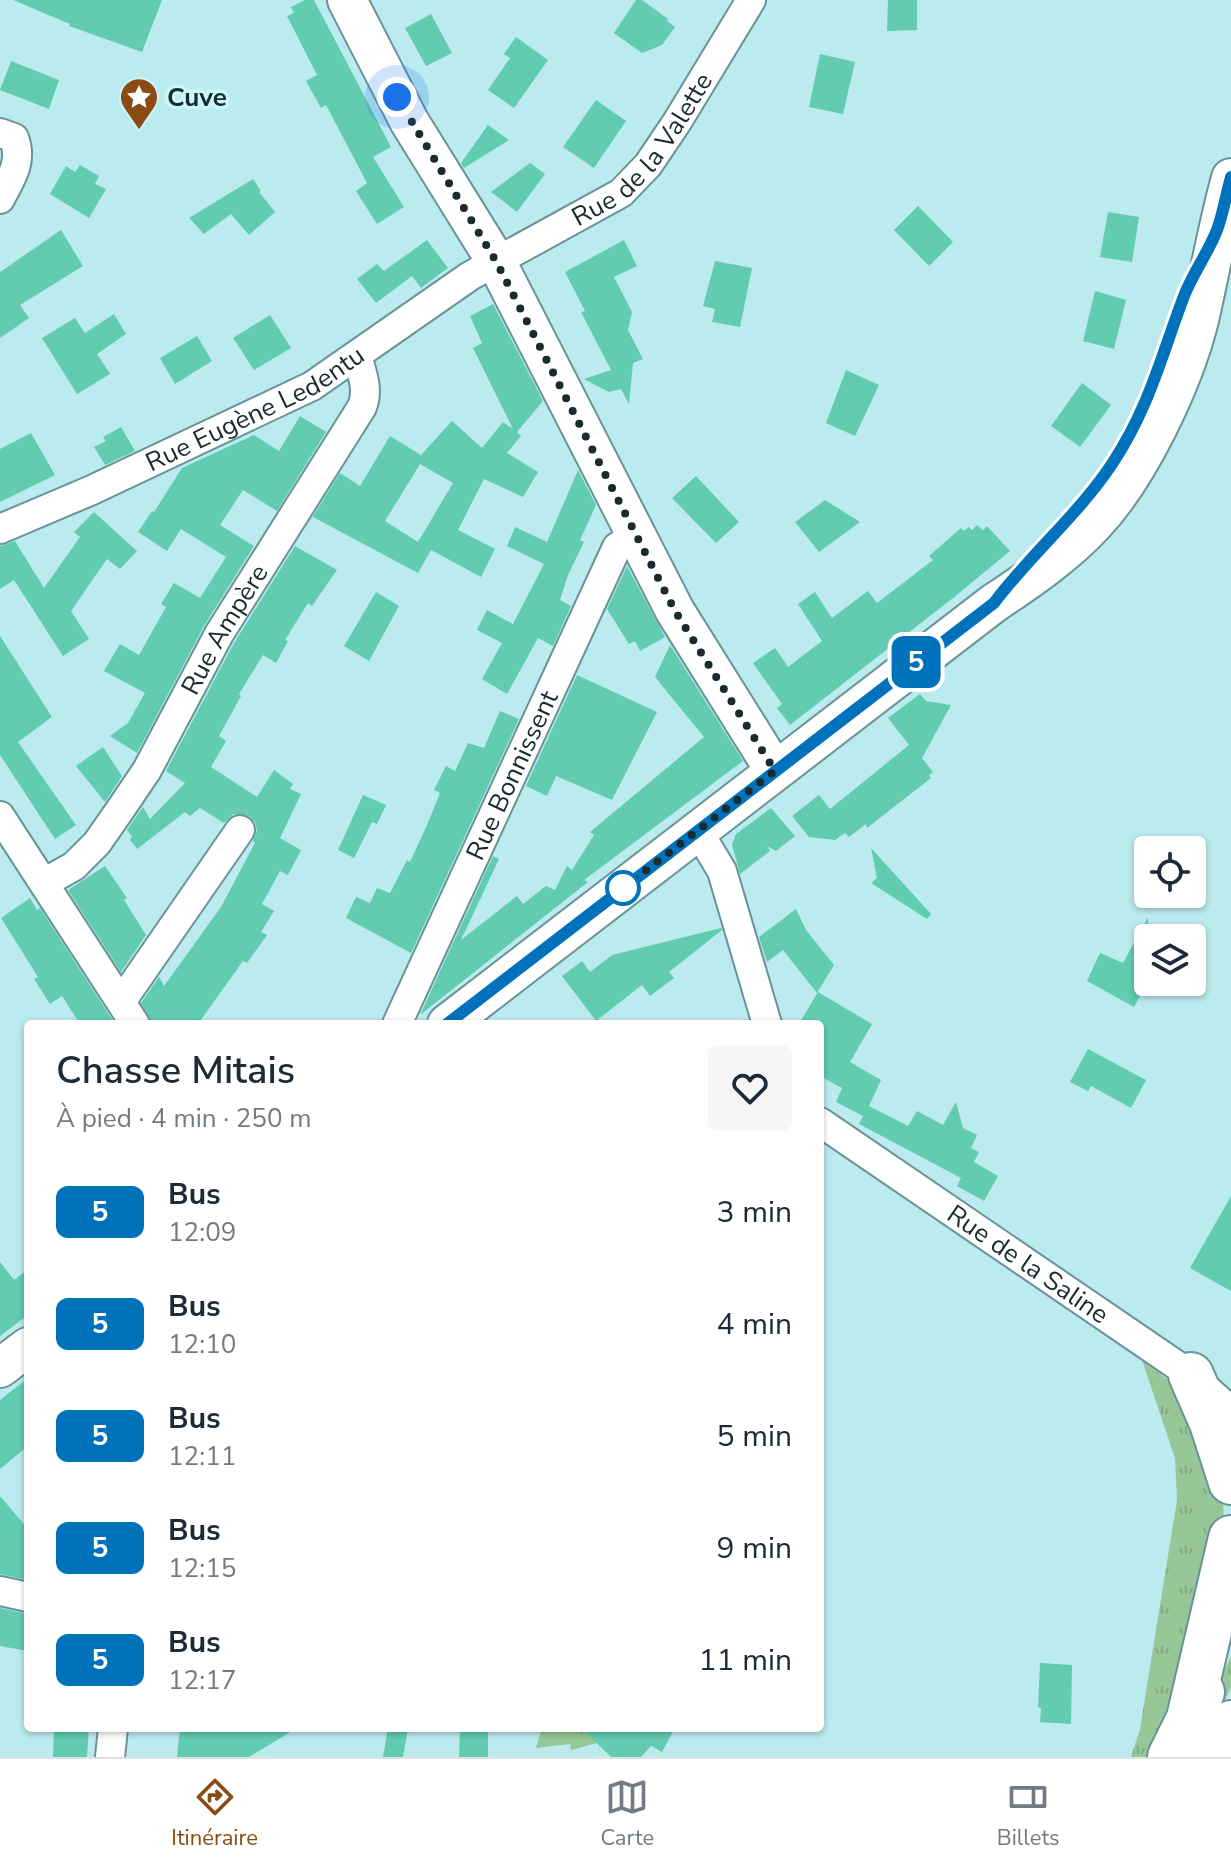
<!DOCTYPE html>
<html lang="fr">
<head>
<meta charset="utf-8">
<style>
	body { margin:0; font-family:"Nunito Sans",sans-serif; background:#f6f6f7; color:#1f2937; height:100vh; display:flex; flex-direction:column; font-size:30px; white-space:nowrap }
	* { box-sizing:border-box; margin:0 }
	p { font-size:26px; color:#747a83 }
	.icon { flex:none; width:44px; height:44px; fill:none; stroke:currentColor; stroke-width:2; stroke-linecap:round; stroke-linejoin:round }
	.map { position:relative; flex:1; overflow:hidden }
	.sheet { position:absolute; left:24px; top:1020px; width:800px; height:712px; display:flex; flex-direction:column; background:#fff; border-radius:8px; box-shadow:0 2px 6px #0004 }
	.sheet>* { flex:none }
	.badge { padding:0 16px; border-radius:12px; font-size:28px; line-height:52px }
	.fabs { position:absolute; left:1134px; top:836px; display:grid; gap:16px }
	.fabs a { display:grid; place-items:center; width:72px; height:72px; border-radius:8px; background:#fff; box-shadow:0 2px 6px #0004; font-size:40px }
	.you { position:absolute; width:40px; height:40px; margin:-20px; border:6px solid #fff; border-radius:50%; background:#1a73e8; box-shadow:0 0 0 12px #1a73e833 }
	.map>.badge { position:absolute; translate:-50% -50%; box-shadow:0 0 0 4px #fff }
	.round { display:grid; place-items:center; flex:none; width:84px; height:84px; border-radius:8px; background:#f6f6f7 }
	.summary { display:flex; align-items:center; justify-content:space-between; height:136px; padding:0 32px }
	h1 { font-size:38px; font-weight:600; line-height:60px }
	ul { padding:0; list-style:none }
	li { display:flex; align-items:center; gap:24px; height:112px; padding:0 32px }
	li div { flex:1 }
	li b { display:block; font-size:30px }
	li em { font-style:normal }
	li .badge { min-width:88px; font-weight:700; text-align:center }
	.tabs { display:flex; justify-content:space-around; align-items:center; height:112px; border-top:2px solid #e0e1e3; background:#fff; font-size:22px; color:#747a83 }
	.tabs a { display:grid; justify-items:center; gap:4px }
	.tabs .current { color:#8b4b14 }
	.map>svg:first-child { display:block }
</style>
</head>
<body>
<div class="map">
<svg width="1231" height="1757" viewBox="0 0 1231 1757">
	<defs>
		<pattern id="grass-tufts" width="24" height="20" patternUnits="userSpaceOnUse" patternTransform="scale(2)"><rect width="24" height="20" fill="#97c797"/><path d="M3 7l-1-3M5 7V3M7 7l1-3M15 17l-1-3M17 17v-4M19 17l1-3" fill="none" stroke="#82ab82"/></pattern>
	</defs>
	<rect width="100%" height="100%" fill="#bbeaef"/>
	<path fill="url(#grass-tufts)" d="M1142 1360 1177 1387 1223 1493 1224 1525C1201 1603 1179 1682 1149 1757H1131L1140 1729 1177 1500 1175 1458Z
		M1231 1656V1687L1199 1757 1210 1702Z
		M542 1728H581L597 1743 571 1750 570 1744 536 1748Z"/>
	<path fill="#62ccb1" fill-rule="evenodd" d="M13 0H162L142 52 69 26 70 24Z
		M305 0H314L391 147 373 157 404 207 377 224 356 191 367 183 326 105 321 108 306 81 317 75 287 16 294 13 291 7Z
		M636 0H642L668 19 667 21 675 27 662 45 642 53 614 33Z
		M888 0H917V30L887 31Z
		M431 14 452 53 426 66 405 28Z
		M516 37 548 60 514 108 488 90 510 58 504 54Z
		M820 54 855 62 843 114 809 107Z
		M11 61 59 80 49 109 0 90Z
		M596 100 626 121 594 168 563 147Z
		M488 125 509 140 464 168 461 163Z
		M530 163 545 174 517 212 491 192Z
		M80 165 99 176 95 184 106 189 89 218 50 194 66 166 75 172Z
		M253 179 261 191 259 192 275 212 249 235 231 214 204 234 189 218Z
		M918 206 953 242 929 266 894 230Z
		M1108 212 1139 217 1132 262 1100 257Z
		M61 230 83 266 20 305 29 318 0 338V272Z
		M427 240 448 268 421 288 412 276 376 303 357 279 377 264 384 271Z
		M624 240 637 266 614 277 632 312 628 330 643 359 633 363 629 404 621 389 609 392 584 379 611 370 581 312 585 311 565 272Z
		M715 261 752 268 740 327 712 322 715 309 703 306Z
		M1095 291 1126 300 1114 349 1083 341Z
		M493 304 543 401 517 432 521 436 507 453 538 472 523 497 484 479 458 530 495 549 481 577 422 545 431 550 418 573 313 517 305 529 340 473 360 486 390 436 421 455 452 421 482 448 503 422 513 429 473 348 482 343 470 316ZM420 464 453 483 418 542 385 521Z
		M114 314 126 334 97 354 110 374 77 394 42 338 75 318 85 333Z
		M270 315 291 348 254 370 233 338Z
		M197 336 212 361 175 384 160 358Z
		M846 370 879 385 855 436 826 423Z
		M1082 383 1111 405 1080 447 1051 426Z
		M300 416 326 432 277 511 243 490 220 525 254 546 204 626 137 753 110 736 128 723 145 693 104 671 120 644 139 655 166 607 161 604 174 583 200 598 226 557 181 529 167 551 138 532 152 511 154 512 182 468 254 435 279 451Z
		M121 427 135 451 105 465 94 447 106 441 103 437Z
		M31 433 55 475 0 502V449Z
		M578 470 596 505 580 540 584 542 568 575 560 600 571 606 553 646 538 638 507 694 482 679 502 643 477 630 487 610 513 624 544 564 507 546 515 527 547 542Z
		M696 476 739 522 716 543 672 498Z
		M825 500 860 522 819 552 795 522Z
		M94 512 137 551 120 569 107 559 71 611 89 639 63 656 14 580 0 589V546L15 541 44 588 80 537 74 532Z
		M977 525 983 530 987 526 1010 551 953 598 790 725 777 708 782 704 753 663 775 648 788 667 822 641 798 604 815 592 832 618 868 591 877 603 933 560 929 556 961 528 964 531 969 527 972 530Z
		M295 546 337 570 312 606 308 603 285 640 288 641 276 663 263 655 239 694 241 696 219 736 226 741 211 767 257 797 274 770 293 784 290 789 301 794 280 838 301 850 288 875 280 871 262 904 274 911 261 932 267 935 247 963 243 961 198 1024H152L141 1003 159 977 164 986 221 907 255 843 253 841 257 831 255 822 249 816 233 814 224 823 200 808 190 816 185 812 137 849 130 840 132 837 127 830 143 807 150 819 185 783 166 771 234 643Z
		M627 566 665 637 640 651 635 641 629 644 607 609Z
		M376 592 399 606 369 661 344 646Z
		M0 636 52 717 18 742 76 825 55 839 0 755Z
		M670 645 743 761 584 880 588 882 420 1015 493 856 499 859 461 940 517 896 523 904 546 886 555 890 567 866 572 870 594 835 590 832 704 737 655 677Z
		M577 675 657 712 612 800 556 776 547 796 526 786Z
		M920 694 926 701 951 705 922 758 933 772 929 775 931 778 867 828 866 824 849 837 845 833 835 840 809 837 792 816 819 795 830 809 909 745 888 718Z
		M500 711 519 719 411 953 346 918 356 897 370 903 377 888 390 893 407 860 410 862 427 825 440 793 434 790 446 766 455 771 468 743 484 748Z
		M103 747 122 776 105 802 76 766Z
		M363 795 386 805 377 824 372 822 354 858 338 850Z
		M771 808 795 836 776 851 767 846 770 851 740 874 732 845 736 834Z
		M871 848 931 914 927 919 871 883 877 878Z
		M105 866 127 898 124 900 146 935 121 972 68 890Z
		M30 898 37 910 40 908 115 1024H80L62 996 50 1004 34 979 38 977 1 918Z
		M796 909 806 930 834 965 817 993 783 950 767 962 759 937Z
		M1148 917V981L1134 1007 1087 981 1100 953 1123 963Z
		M721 928 722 930 669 972 674 978 650 996 642 985 596 1021 562 976 582 961 590 972 612 955Z
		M818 992 872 1024 850 1062 881 1080 869 1106 908 1126 917 1111 943 1125 956 1102 963 1128 977 1135 971 1148 979 1152 974 1162 998 1176 984 1201 957 1186 961 1178 859 1124 863 1116 836 1102 842 1088 820 1076V1024H799Z
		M1088 1049 1146 1080 1131 1108 1091 1086 1088 1091 1070 1082Z
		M1231 1196V1291L1190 1268Z
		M0 1262 14 1280 28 1269V1315L0 1336Z
		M28 1378V1446L0 1469V1400Z
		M0 1496 28 1529V1580L0 1574Z
		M0 1608 28 1614V1651L0 1646Z
		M1040 1663 1072 1665 1071 1724 1040 1722 1041 1708 1038 1707Z
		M54 1728H89L87 1757H53Z
		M180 1728H297L249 1757H177Z
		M388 1728H408L403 1757H383Z
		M460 1728H488V1757H459Z
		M581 1728H675L662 1752 651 1746 641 1757H611Z"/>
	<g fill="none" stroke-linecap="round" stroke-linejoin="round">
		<g stroke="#689499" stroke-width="32">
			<g id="street">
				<path d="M0 133 14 138C23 162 11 178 0 199"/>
				<path id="s1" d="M0 529 92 490 312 386 470 276 621 193 648 165 677 122 751 0"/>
				<path d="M0 816 135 1024"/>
				<path d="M698 831 722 871 767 1024"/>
				<path id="s2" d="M44 883 74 866 97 843 120 810 147 770 219 634 362 407C369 390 362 373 357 356"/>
				<path d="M121 1002 240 830"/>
				<path id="s3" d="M397 1024 617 547 636 535"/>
				<path id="s4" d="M820 1122 1191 1375 1231 1411"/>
				<path d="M0 1591 28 1597"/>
				<path d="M110 1757 113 1728"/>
			</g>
		</g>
		<g stroke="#689499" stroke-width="42">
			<path id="secondary" d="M347 0 409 121 497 263 675 611 775 771
				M447 1024 994 603C1029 580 1065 555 1094 524 1139 476 1183 384 1199 320 1210 272 1218 225 1231 178
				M0 1368 28 1347"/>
		</g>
		<g stroke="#689499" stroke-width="48">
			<path id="primary" d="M1191 1375 1212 1423 1231 1482
				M1189 1718 1231 1538
				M1170 1757 1202 1692
				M1214 1757 1231 1723"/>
		</g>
		<use href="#street" stroke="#fff" stroke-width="28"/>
		<use href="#secondary" stroke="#fff" stroke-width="38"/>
		<use href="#primary" stroke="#fff" stroke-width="44"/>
	</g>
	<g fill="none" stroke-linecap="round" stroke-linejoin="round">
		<g stroke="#fff" stroke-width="18">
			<path id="line" d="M447 1024 994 603C1031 554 1078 515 1112 464 1149 408 1161 357 1184 296 1193 273 1208 253 1217 230 1223 214 1226 195 1231 177"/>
		</g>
		<use href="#line" stroke="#0072bc" stroke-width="12"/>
		<path stroke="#192b2d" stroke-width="8" stroke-dasharray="0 14.4" d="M397 97 497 263 675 611 775 771 623 888"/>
	</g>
	<defs>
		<g id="sight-pin" transform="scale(2)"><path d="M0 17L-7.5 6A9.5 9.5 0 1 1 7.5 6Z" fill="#8b4b14" stroke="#c8f7fc"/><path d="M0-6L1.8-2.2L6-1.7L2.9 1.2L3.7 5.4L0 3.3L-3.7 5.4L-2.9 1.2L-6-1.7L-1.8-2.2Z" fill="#fff"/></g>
	</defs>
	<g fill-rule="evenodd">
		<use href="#sight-pin" x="139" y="97"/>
	</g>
	<circle fill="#fff" stroke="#0072bc" stroke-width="4" cx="623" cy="888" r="16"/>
	<g text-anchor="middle" stroke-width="7" stroke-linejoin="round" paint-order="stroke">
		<g font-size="26" font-weight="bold" fill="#192b2d" stroke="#c8f7fc" text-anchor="start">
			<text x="167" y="106">Cuve</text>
		</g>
		<g font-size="26" fill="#192b2d" stroke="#c8f7fc">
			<text dy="9" stroke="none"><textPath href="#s1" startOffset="754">Rue de la Valette</textPath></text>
			<text dy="9" stroke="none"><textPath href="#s1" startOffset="282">Rue Eugène Ledentu</textPath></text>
			<text dy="9" stroke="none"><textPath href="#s2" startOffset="316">Rue Ampère</textPath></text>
			<text dy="9" stroke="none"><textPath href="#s3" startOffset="274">Rue Bonnissent</textPath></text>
			<text dy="9" stroke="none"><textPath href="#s4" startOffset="252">Rue de la Saline</textPath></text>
		</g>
	</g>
</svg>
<div class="fabs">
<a><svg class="icon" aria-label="locate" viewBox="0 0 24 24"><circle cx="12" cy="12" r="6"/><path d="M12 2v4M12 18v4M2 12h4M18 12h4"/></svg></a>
<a><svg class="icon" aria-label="layers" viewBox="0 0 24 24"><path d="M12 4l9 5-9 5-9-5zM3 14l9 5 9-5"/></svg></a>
</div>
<div class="you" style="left:397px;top:97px"></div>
<b class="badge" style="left:916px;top:662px;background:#0072bc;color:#fff">5</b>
<section class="sheet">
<div class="summary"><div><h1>Chasse Mitais</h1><p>À pied · 4 min · 250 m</p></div><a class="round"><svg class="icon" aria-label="heart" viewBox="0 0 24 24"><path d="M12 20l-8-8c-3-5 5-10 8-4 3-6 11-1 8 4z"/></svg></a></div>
<ul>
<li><span class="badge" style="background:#0072bc;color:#fff">5</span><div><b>Bus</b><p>12:09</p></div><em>3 min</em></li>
<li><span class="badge" style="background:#0072bc;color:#fff">5</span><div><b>Bus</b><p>12:10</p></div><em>4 min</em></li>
<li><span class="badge" style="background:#0072bc;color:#fff">5</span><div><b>Bus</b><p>12:11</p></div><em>5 min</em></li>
<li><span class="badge" style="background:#0072bc;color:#fff">5</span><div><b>Bus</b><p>12:15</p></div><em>9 min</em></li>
<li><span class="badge" style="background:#0072bc;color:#fff">5</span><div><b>Bus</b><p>12:17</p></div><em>11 min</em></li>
</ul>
</section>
</div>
<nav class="tabs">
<a class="current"><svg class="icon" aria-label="directions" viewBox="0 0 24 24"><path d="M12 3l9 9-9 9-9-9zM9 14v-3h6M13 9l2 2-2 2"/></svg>Itinéraire</a>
<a><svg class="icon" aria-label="map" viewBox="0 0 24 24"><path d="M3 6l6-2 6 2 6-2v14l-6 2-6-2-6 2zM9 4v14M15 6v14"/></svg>Carte</a>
<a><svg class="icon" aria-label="tickets" viewBox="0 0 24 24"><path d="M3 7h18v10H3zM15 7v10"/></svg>Billets</a>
</nav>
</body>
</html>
